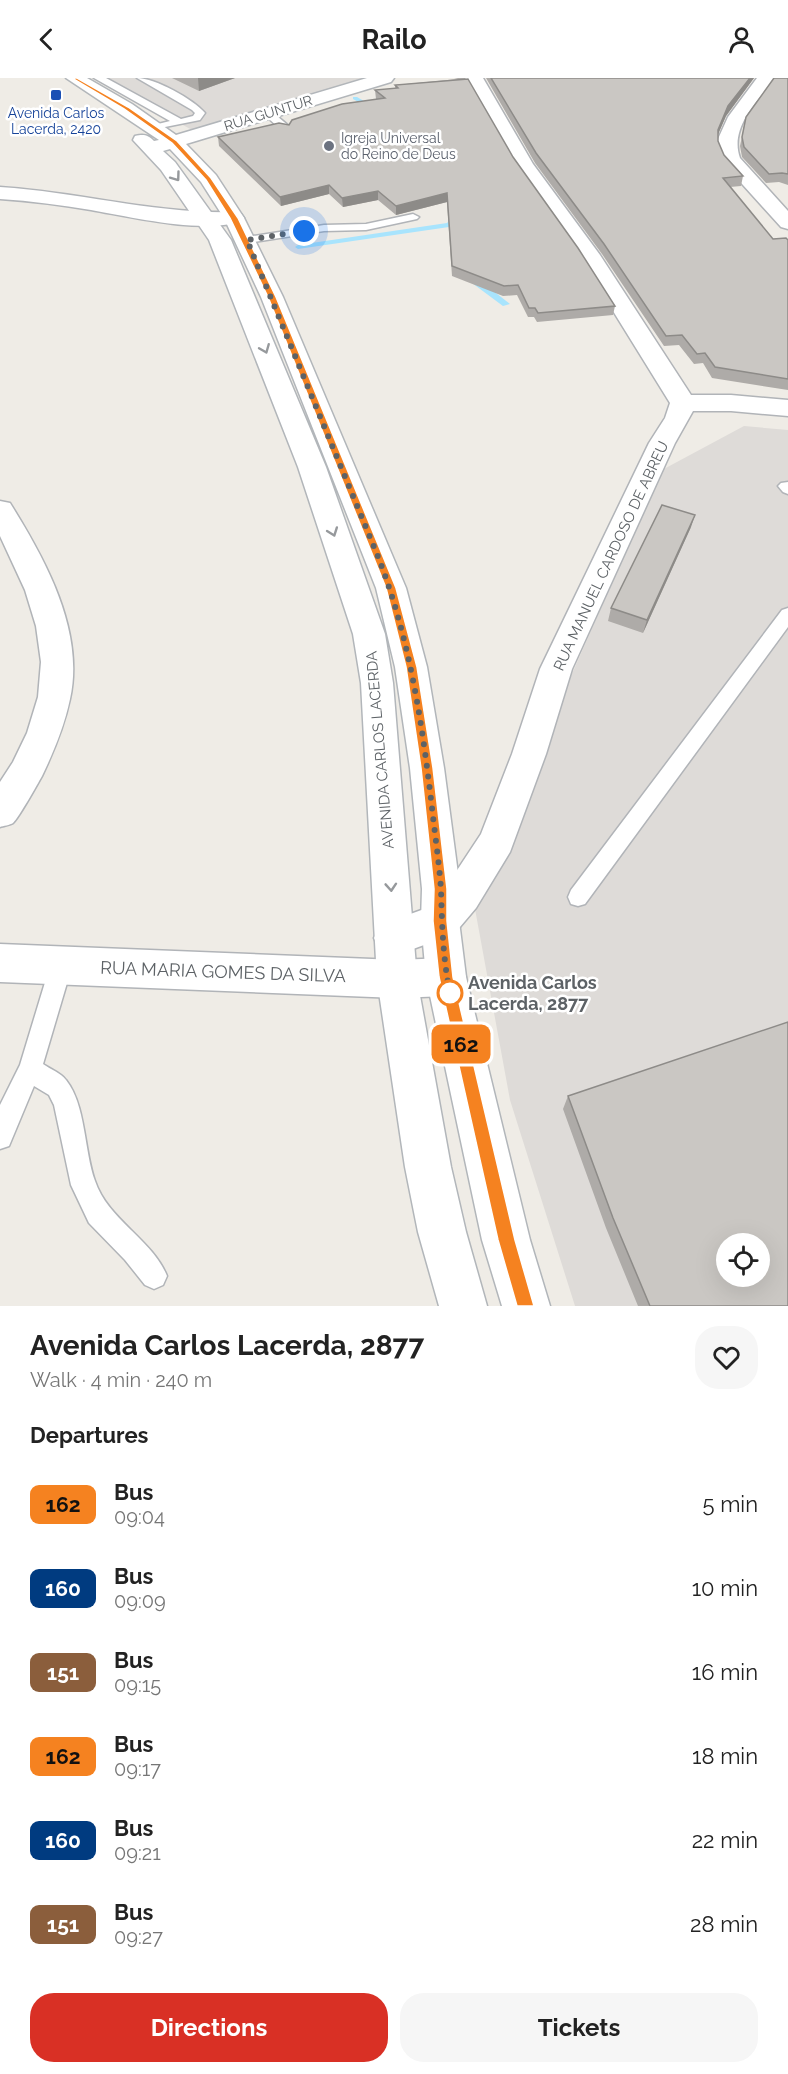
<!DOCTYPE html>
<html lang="en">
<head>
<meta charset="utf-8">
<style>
	body { margin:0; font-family:Raleway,sans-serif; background:#f6f6f6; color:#222; height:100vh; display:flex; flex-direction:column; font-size:22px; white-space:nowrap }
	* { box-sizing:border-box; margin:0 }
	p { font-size:20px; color:#767676 }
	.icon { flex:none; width:33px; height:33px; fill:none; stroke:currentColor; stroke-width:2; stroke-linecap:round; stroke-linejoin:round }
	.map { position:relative; height:1228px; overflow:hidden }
	.drawer { display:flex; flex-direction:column; background:#fff; flex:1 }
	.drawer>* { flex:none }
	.badge { padding:0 12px; border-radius:9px; font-size:21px; line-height:39px }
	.buttons { position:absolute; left:716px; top:1155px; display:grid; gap:12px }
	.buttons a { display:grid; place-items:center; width:54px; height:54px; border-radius:50%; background:#fff; box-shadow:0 6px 24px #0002; font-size:30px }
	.you { position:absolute; width:30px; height:30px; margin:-15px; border:4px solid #fff; border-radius:50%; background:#1a73e8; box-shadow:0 0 0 9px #1a73e833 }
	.map>.badge { position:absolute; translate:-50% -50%; box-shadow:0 0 0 3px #fff }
	h2 { padding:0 30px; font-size:22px; line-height:54px }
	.round { display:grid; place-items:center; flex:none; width:63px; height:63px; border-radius:24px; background:#f6f6f6 }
	.summary { display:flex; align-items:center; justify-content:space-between; height:102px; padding:0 30px }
	h1 { font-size:28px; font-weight:700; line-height:45px }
	.primary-button { display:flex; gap:12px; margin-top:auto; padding:12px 30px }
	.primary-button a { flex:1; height:69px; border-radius:24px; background:#d93025; color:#fff; font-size:24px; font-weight:700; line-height:69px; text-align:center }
	.primary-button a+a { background:#f6f6f6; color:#222 }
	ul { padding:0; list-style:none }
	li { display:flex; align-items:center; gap:18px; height:84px; padding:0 30px }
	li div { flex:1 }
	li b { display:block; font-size:22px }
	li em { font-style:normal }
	li .badge { min-width:66px; font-weight:700; text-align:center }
	header { display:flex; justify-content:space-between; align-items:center; height:78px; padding:0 30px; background:#fff; font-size:27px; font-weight:700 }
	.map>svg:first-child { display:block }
</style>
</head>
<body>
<header><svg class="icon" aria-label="back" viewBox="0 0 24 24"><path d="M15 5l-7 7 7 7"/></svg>Railo<svg class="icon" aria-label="person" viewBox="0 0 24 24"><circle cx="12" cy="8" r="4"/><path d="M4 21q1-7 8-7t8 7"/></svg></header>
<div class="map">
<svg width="788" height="1228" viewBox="0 0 788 1228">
	<rect width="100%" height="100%" fill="#efece6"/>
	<path fill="#dedbd8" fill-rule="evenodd" d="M98 0H364L192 52Z
		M744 348 788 352V1228H575L510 1022 473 820 662 392ZM726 1166H759V1198H726Z"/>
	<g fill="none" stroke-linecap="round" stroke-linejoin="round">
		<path fill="#a8e4fd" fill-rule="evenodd" d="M353 19H357L376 30 371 31 353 21Z
			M454 137 459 138 451 148 449 149 298 171 295 169 298 167 447 145Z
			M472 201H478L510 226 503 228 472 205Z"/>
		<g stroke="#b1b4b8" stroke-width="3">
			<path id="service" d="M94 0H106L181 41 193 38 195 35 192 32 137 0C155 0 193 21 205 35L200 42 150 52V48L170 43Z
				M265 33H271L290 49V53H282L265 37Z
				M413 136 419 139 417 141 366 152 324 153 247 165 241 162 247 159 324 147 366 146Z
				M788 404V416L783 414 778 408 781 405Z
				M788 530V549L585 826 578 828 571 826 568 819 571 812 782 532Z
				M61 878 69 881 72 888 43 986C50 991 61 995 66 1002 86 1027 84 1073 95 1103 108 1142 152 1161 167 1198L163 1207 154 1211 145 1207 125 1182 89 1145 71 1107 54 1027 49 1017 34 1008 9 1068 0 1071V1027L20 987 50 888 53 881Z"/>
		</g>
		<g stroke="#b1b4b8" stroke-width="3">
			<path id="minor" d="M465 0H483L533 86 600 177 691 317H731L788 322V338L731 333H693L675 365 572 591 546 676 510 774 476 830 454 856 394 878 380 873 374 860 380 847 427 830 448 806 481 756 512 676 540 591 649 365 665 340 670 325 579 178 514 87Z
				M757 0H775C758 23 729 49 740 80L788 133V151L781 149 724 86 718 72V61L728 39Z
				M0 109C79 114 155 136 234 134L241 136 244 140 241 144C197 155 136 140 91 132 61 127 31 123 0 121Z
				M0 423 10 425C45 481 85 553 70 621 64 649 54 673 42 698 37 707 19 739 13 745 10 747 3 748 0 749V704L13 684 27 655 38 619 41 584 36 548 25 512 0 458Z
				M0 866 397 882 446 880 460 885 466 899 460 913 446 918 397 920 0 904Z"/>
		</g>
		<g stroke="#b2b6ba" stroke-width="3">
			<path id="secondary" d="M66 0H87L132 26 176 57 367 0H394L391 4 186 66 216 97 244 140 283 219 406 510 427 589 444 690 460 811 459 843 466 899 530 1162 550 1228H502L482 1162 426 899 421 843 422 811 410 690 395 589 376 510 261 219 224 140 201 104 170 71 163 73 175 84 231 162 326 389 385 556 393 605 417 901 451 1089 466 1154 487 1228H439L418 1154 405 1089 377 901 361 605 353 556 298 389 209 162 161 92 133 62 135 58C144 56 148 57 154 63L159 62Z"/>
		</g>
		<use href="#service" fill="#fff" fill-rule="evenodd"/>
		<use href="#minor" fill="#fff" fill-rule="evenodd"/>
		<use href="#secondary" fill="#fff" fill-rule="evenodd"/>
	</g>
	<path fill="#aeaba8" d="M172 0H235L199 13Z
		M454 0H465L513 79 615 228 613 237 537 244 534 239H528L517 217 503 218 452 198 447 124 396 137 378 122 343 129 329 116 281 128 219 68 218 59 289 47 376 21 375 12 395 11V7L458 1Z
		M486 0H754L726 38 718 56V63L724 77 743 98 741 108 730 109 773 161 788 162V312L712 300 703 285 694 286 679 267 664 268 602 176 535 85Z
		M788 0V107L779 104 766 105 742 79 740 68 744 48 746 39Z
		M691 449 643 555 608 543 611 530Z
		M568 1018 788 1228H638L606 1150 563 1031Z"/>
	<path fill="#8d8b88" d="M198 0H235L199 13Z
		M750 0H754L726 38 716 61 718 52 728 28Z
		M329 107V116L281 128 280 119Z
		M378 113V122L343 129 342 120Z
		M447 115V124L396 137V128Z
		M695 437 691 449 643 555 647 542Z"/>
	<path fill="#cac7c3" stroke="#8d8b88" stroke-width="1.5" fill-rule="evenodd" d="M491 0H750L728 28 718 52V63L724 77 743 98 723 100 773 161 786 160 788 162V301L715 289 705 275 697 276 682 257 666 258 604 166 536 75Z
		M774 0H788V96L782 95 769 96 744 69 742 59 746 39Z
		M468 1 513 79 578 170 615 228 538 235 535 230H529L518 207 504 208 452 188 447 115 396 128 378 113 342 120 329 107 280 119 218 59 279 45 289 47 292 42 342 26 385 20 375 12 398 10 395 7Z
		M662 427 695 437 647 542 611 530Z
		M788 944V1228H650L613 1140 568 1018ZM726 1166H759V1198H726Z"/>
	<defs><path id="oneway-chevron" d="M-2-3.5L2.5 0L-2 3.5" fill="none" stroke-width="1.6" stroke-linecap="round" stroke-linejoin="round" transform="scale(1.5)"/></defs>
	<g stroke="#96999c">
		<use href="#oneway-chevron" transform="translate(176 99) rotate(54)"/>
		<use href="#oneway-chevron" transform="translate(265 271) rotate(68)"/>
		<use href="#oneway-chevron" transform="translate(333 454) rotate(70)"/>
		<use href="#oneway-chevron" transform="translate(391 809) rotate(86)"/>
	</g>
	<path fill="#f58220" stroke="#fff" stroke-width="1.5" d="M72 0H77L128 29 177 63 211 100 238 140 276 219 396 510 417 589 433 690 447 811V843L453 899 515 1162 534 1228H517L498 1162 439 899 433 843 434 811 421 690 406 589 386 510 268 219 230 140 206 102 172 65 124 31Z"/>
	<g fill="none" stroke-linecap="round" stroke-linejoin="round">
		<path stroke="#5d6266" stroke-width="6" stroke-dasharray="0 10.8" d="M304 153 247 162 377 476C409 557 422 643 432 730 435 757 439 784 441 811 442 848 443 884 451 920L450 915"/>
	</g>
	<rect fill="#1a4fb4" stroke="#fff" stroke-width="2" x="50" y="11" width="12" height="12" rx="3"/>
	<circle fill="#6b7280" stroke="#fff" stroke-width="2" cx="329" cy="68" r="6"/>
	<circle fill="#fff" stroke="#f58220" stroke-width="3" cx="450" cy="915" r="12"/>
	<g text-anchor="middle" stroke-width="5" stroke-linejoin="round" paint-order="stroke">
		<g font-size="14" fill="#164399" stroke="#fff">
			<text x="56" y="40">Avenida Carlos<tspan x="56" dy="16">Lacerda, 2420</tspan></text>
		</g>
		<g font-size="14" fill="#5d6266" stroke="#fff">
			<text transform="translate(268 35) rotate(-17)" y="5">RUA GUNTUR</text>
		</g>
		<g font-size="14" fill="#5b616d" stroke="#fff" text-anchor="start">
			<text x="341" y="65">Igreja Universal<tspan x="341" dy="16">do Reino de Deus</tspan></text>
		</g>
		<g font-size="15" fill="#5d6266" stroke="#fff">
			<text transform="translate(611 478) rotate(-65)" y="5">RUA MANUEL CARDOSO DE ABREU</text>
			<text transform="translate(380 672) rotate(-95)" y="5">AVENIDA CARLOS LACERDA</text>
		</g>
		<g font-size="18" fill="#5d6266" stroke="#fff">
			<text transform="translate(223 894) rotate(2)" y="6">RUA MARIA GOMES DA SILVA</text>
		</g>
		<g font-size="18" font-weight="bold" fill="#5d6266" stroke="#fff" text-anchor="start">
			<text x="468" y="911">Avenida Carlos<tspan x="468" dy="21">Lacerda, 2877</tspan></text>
		</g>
	</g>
</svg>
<div class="buttons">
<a><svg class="icon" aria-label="locate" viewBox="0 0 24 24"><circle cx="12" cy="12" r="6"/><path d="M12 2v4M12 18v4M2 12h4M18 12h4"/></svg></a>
</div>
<div class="you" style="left:304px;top:153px"></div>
<b class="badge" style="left:461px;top:966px;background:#f58220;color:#111">162</b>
</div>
<section class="drawer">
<div class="summary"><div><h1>Avenida Carlos Lacerda, 2877</h1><p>Walk · 4 min · 240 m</p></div><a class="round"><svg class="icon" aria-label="heart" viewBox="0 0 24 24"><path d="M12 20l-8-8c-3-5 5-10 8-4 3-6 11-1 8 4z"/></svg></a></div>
<h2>Departures</h2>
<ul>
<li><span class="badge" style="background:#f58220;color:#111">162</span><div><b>Bus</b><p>09:04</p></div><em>5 min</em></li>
<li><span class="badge" style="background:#003b80;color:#fff">160</span><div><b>Bus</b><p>09:09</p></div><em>10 min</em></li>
<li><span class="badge" style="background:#8b5e3c;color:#fff">151</span><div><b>Bus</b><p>09:15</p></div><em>16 min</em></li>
<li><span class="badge" style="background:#f58220;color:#111">162</span><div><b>Bus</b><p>09:17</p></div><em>18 min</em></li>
<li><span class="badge" style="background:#003b80;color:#fff">160</span><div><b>Bus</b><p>09:21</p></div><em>22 min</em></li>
<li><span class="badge" style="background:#8b5e3c;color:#fff">151</span><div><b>Bus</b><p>09:27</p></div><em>28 min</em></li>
</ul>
<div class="primary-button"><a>Directions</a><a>Tickets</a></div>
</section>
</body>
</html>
